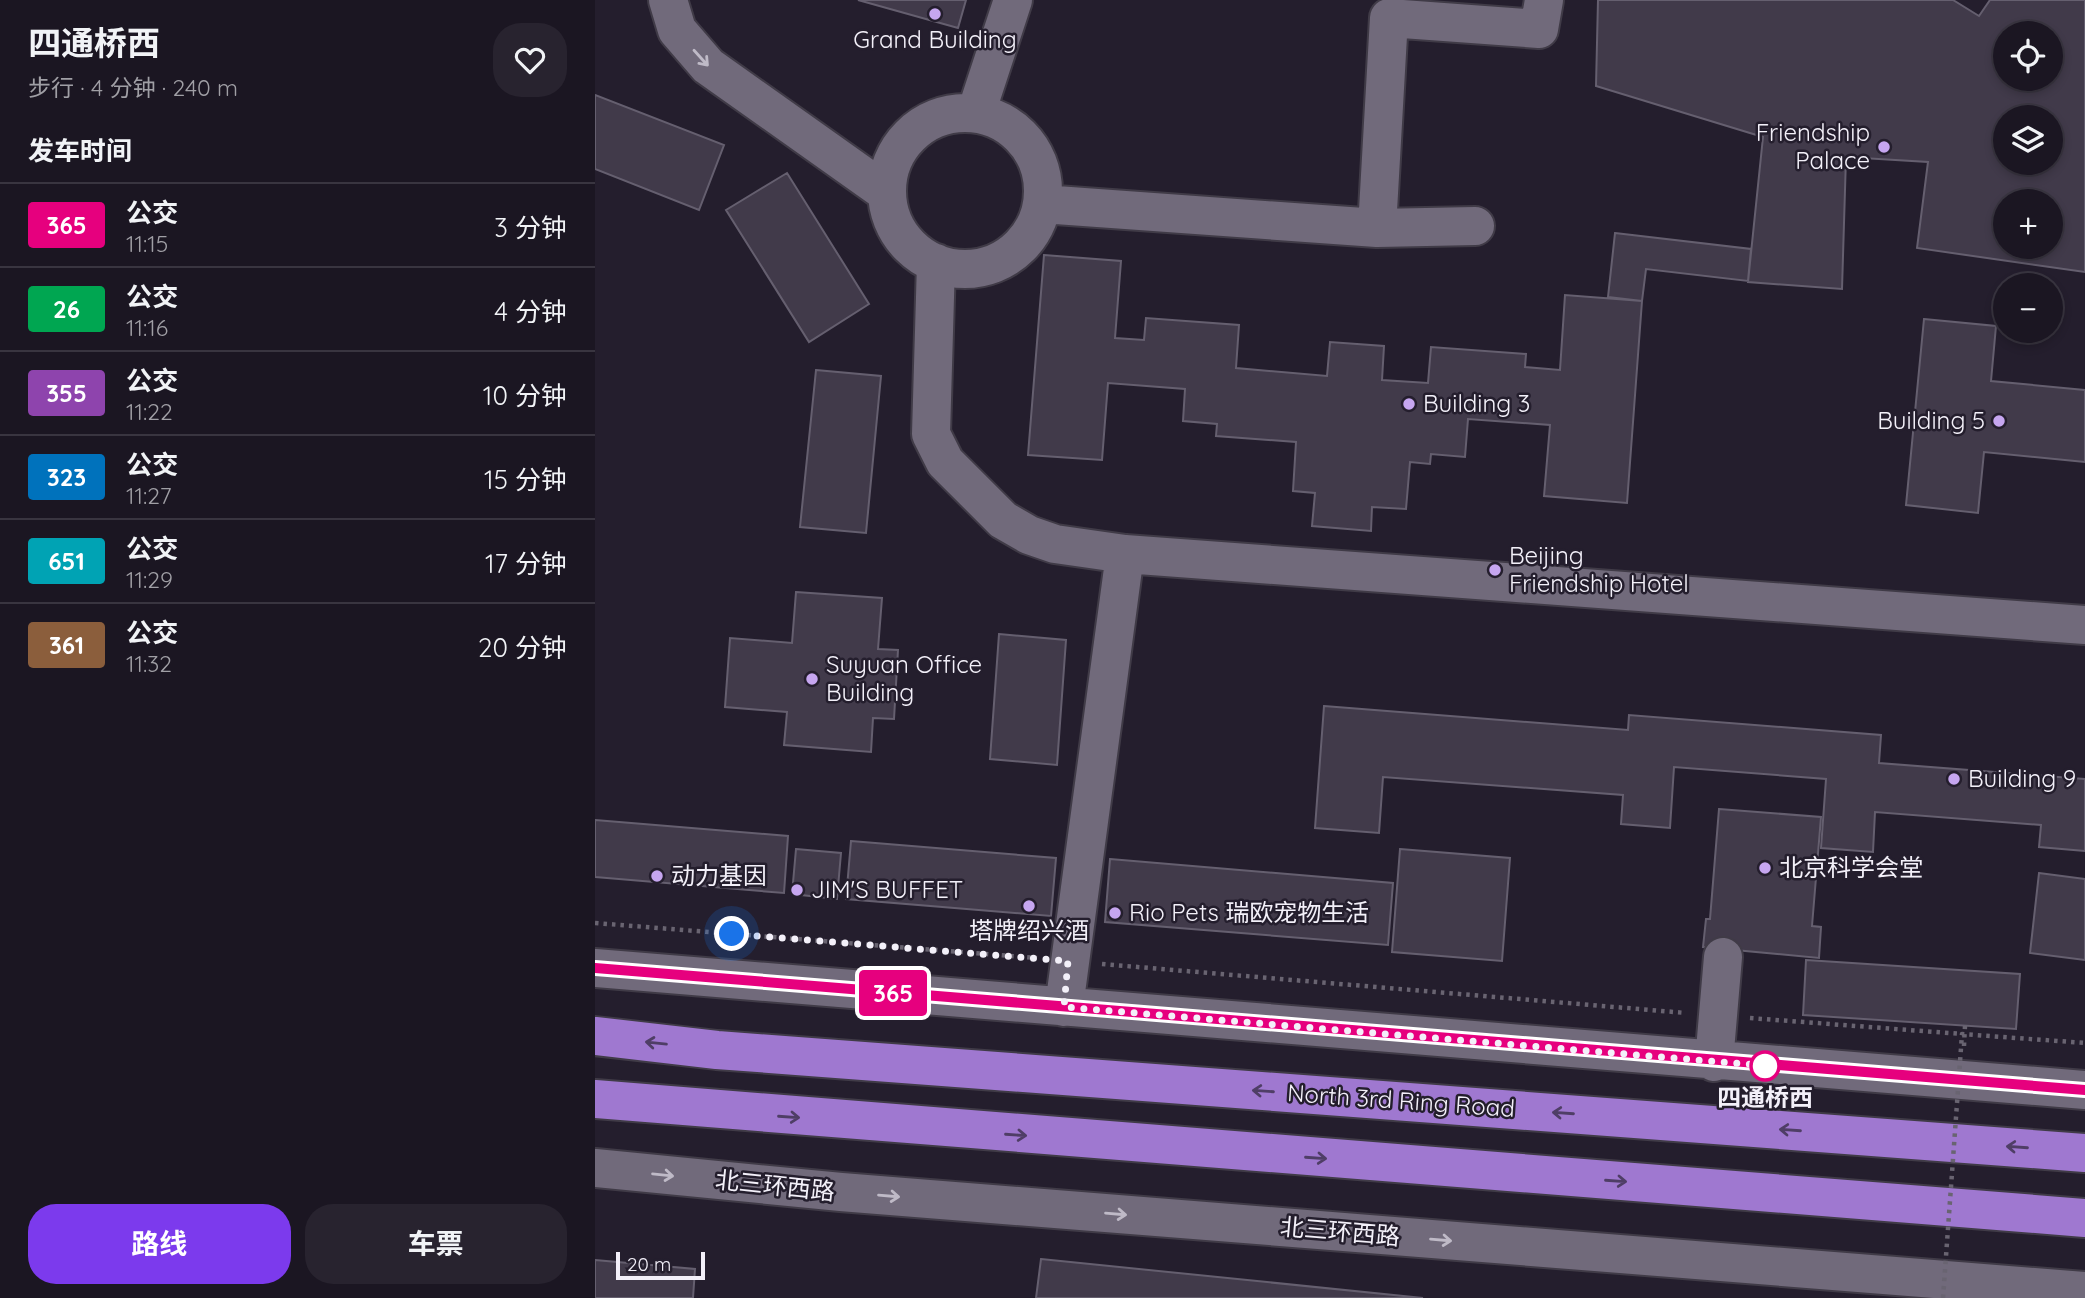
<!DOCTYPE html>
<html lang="zh">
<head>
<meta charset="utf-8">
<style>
	body { margin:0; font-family:Quicksand,"Noto Sans SC",sans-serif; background:#28232f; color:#f1f3f6; height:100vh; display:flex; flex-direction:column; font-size:26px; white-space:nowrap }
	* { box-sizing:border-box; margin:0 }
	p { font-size:23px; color:#a09fa5 }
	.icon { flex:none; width:38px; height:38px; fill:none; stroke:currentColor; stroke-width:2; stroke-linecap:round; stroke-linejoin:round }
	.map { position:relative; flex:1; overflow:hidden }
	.drawer { display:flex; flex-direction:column; background:#1b1622; width:595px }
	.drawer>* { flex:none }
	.badge { padding:0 14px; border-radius:5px; font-size:24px; line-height:46px }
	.fabs { position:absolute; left:1398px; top:21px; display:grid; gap:14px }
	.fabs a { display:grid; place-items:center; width:70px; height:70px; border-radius:50%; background:#1b1622; box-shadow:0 4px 10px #0003,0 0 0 2px #393540; font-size:35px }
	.scale { position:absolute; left:21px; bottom:18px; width:89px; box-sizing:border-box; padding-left:7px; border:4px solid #f3f0f9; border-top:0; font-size:19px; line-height:24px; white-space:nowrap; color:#f3f0f9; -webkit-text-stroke:5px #241e2d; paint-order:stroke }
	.you { position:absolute; width:35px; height:35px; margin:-18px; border:5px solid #fff; border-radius:50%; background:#1a73e8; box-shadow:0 0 0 10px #1a73e833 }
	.map>.badge { position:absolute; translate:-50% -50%; box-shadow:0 0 0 4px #fff }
	h2 { padding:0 28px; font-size:26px; line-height:63px }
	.round { display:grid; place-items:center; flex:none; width:74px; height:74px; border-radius:28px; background:#28232f }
	.summary { display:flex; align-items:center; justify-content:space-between; height:119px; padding:0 28px }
	h1 { font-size:33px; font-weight:700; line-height:52px }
	.action { display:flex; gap:14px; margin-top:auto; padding:14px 28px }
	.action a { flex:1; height:80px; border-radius:28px; background:#7c3aed; color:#fff; font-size:28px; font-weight:700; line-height:80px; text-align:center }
	.action a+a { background:#28232f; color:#f1f3f6 }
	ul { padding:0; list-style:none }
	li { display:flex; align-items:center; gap:21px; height:84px; padding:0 28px; border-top:2px solid #393540 }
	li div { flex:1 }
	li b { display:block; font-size:26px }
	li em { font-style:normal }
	li .badge { min-width:77px; font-weight:700; text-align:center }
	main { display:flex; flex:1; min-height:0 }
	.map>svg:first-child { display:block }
</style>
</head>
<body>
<main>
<section class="drawer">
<div class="summary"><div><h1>四通桥西</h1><p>步行 · 4 分钟 · 240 m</p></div><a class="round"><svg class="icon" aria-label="heart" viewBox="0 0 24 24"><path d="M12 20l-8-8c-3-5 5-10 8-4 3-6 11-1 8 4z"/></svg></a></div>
<h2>发车时间</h2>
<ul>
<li><span class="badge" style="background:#e6007e;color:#fff">365</span><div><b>公交</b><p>11:15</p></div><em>3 分钟</em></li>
<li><span class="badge" style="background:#00a651;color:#fff">26</span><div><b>公交</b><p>11:16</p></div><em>4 分钟</em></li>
<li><span class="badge" style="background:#8e44ad;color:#fff">355</span><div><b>公交</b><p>11:22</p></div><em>10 分钟</em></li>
<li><span class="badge" style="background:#0072bc;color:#fff">323</span><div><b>公交</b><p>11:27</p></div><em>15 分钟</em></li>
<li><span class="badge" style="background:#00a3b4;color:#fff">651</span><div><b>公交</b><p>11:29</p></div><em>17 分钟</em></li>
<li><span class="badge" style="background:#8b5e3c;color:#fff">361</span><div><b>公交</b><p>11:32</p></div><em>20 分钟</em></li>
</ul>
<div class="action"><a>路线</a><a>车票</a></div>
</section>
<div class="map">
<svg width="1490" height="1298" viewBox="0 0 1490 1298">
	<rect width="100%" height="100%" fill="#241e2d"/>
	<path fill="#413a4a" stroke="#655f6f" stroke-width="2" fill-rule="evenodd" d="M263 0H371L363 28Z
		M1003 0H1358L1384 16 1395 0H1490V272L1322 248 1333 162 1251 157 1247 289 1153 282 1168 137 1001 86ZM1410 33H1456V79H1410ZM1410 117H1456V163H1410ZM1410 201H1456V247H1410Z
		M0 95 129 145 104 210 0 169Z
		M192 173 274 304 214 342 131 210Z
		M1020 233 1156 249 1153 281 1051 269 1047 301 1013 297Z
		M449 255 526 261 520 338 549 340 551 318 644 325 641 368 732 376 735 342 789 346 787 380 833 383 836 347 931 354 930 367 965 370 970 295 1047 301 1032 503 949 496 955 425 873 419 870 457 836 454 835 464 815 462 811 509 777 507 776 531 717 526 720 493 698 491 701 442 621 436 622 424 588 421 590 389 513 383 507 460 433 455Z
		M1329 319 1401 326 1396 381 1490 390V462L1389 452 1383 513 1311 505Z
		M221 370 286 376 271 533 205 527Z
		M201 592 287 598 283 649 303 650 299 719 278 718 276 752 189 745 192 712 130 707 135 638 197 643Z
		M404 634 471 640 462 765 395 759Z
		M729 706 1033 730 1034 715 1286 735 1284 763 1490 779V851L1444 847 1446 825 1280 812 1278 852 1226 848 1231 779 1079 767 1075 828 1026 824 1028 795 788 777 784 833 720 828Z
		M1124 809 1226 817 1217 926 1226 927 1224 958 1108 947 1111 919H1115Z
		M0 820 193 836 189 893 0 877Z
		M256 841 461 858 456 916 251 899Z
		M201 849 246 853 242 899 197 894Z
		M805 849 915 858 907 961 797 952Z
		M515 859 798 883 793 945 510 922Z
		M1444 873 1490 879V960L1435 953Z
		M1211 960 1425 974 1421 1029 1208 1015Z
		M446 1259 828 1298H441Z
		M0 1260 100 1269 98 1298H0Z"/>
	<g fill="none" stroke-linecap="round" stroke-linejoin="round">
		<g stroke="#403b47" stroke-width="42">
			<path id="minor" d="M73 0 82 30 113 66 292 193
				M381 113 418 0
				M292 191a78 78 0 1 1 156 0a78 78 0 1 1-156 0Z
				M447 204 782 228 794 18 944 29 949 0
				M782 228 880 226
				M341 263 336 434 350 462 408 520 434 535 460 544 530 554 1490 625
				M0 968 1490 1090
				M469 1007 530 554
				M1119 1062 1128 957
				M0 1168 246 1192 1490 1291"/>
		</g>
		<g stroke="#403b47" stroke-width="42">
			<path id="highway" d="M0 1036 122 1050 1490 1153
				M0 1099 1490 1218"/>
		</g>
		<path stroke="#696471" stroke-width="4.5" stroke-dasharray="3.5 5" stroke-linecap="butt" d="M0 923 442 958
			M507 964 1091 1013
			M1155 1018 1367 1034
			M1369 1046 1370 1026"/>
		<use href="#minor" stroke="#716a7b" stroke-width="38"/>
		<use href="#highway" stroke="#9f78d0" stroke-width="38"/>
		<path stroke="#696471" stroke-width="4.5" stroke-dasharray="3.5 5" stroke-linecap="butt" d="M1348 1298 1367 1034 1490 1043"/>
	</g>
	<defs><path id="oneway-shaft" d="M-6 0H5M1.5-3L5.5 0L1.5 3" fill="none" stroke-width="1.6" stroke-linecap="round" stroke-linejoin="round" transform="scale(1.75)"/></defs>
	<g stroke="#bfbac7">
		<use href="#oneway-shaft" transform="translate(106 58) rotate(48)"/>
		<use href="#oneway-shaft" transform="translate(68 1175) rotate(6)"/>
		<use href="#oneway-shaft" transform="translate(294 1196) rotate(5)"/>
		<use href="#oneway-shaft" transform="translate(521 1214) rotate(5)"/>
		<use href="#oneway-shaft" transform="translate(846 1240) rotate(5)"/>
	</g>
	<g stroke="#4f3e66">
		<use href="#oneway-shaft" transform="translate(61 1043) rotate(-174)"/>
		<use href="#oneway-shaft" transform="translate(668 1091) rotate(-176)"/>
		<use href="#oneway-shaft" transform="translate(968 1113) rotate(-176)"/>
		<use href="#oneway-shaft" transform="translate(194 1117) rotate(4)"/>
		<use href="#oneway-shaft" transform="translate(1195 1130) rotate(-176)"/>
		<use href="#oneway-shaft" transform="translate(421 1135) rotate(4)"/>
		<use href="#oneway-shaft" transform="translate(1422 1147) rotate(-176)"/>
		<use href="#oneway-shaft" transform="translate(721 1158) rotate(4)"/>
		<use href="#oneway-shaft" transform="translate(1021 1181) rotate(4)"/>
	</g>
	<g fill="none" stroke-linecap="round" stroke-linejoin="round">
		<g stroke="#fff" stroke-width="16">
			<path id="line" d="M0 968 1490 1090"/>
		</g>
		<use href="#line" stroke="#e6007e" stroke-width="10"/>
		<path stroke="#f3f0f9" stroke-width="7" stroke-dasharray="0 12.6" d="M137 934 473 961 469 1007 1174 1066H1170"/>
	</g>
	<g fill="#c6a6f0" stroke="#241e2d" stroke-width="2.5">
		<circle cx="340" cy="14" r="7"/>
		<circle cx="1289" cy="147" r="7"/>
		<circle cx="814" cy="404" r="7"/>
		<circle cx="1404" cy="421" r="7"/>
		<circle cx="900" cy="570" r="7"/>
		<circle cx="217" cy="679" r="7"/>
		<circle cx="1359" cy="779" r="7"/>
		<circle cx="1170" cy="868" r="7"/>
		<circle cx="62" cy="876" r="7"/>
		<circle cx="202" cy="890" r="7"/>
		<circle cx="434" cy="906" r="7"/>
		<circle cx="520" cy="913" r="7"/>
	</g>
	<circle fill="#fff" stroke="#e6007e" stroke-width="3.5" cx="1170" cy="1066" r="14"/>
	<g text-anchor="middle" stroke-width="5" stroke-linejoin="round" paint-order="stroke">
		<g font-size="24" fill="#f3f0f9" stroke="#241e2d" text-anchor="start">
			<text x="340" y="48" text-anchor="middle">Grand Building</text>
			<text x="1275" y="141" text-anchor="end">Friendship<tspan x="1275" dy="28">Palace</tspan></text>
			<text x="828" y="412">Building 3</text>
			<text x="1390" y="429" text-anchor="end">Building 5</text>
			<text x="914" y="564">Beijing<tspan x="914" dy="28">Friendship Hotel</tspan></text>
			<text x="231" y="673">Suyuan Office<tspan x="231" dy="28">Building</tspan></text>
			<text x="1373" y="787">Building 9</text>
			<text x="1184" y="876">北京科学会堂</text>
			<text x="76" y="884">动力基因</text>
			<text x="216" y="898">JIM'S BUFFET</text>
			<text x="534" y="921">Rio Pets 瑞欧宠物生活</text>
			<text x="434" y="939" text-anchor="middle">塔牌绍兴酒</text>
		</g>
		<g font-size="24" font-weight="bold" fill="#f3f0f9" stroke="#241e2d">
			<text x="1170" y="1106">四通桥西</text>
		</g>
		<g font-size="24" fill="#f3f0f9" stroke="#241e2d">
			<text transform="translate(806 1101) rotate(4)" y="8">North 3rd Ring Road</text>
			<text transform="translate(180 1186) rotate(6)" y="8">北三环西路</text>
			<text transform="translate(745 1232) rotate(5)" y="8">北三环西路</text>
		</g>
	</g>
</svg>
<div class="fabs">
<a><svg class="icon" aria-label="locate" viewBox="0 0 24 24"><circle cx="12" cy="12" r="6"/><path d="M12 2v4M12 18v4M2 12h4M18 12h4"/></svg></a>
<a><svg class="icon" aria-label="layers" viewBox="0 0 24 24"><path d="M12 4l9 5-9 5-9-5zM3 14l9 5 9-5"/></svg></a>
<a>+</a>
<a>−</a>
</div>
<div class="scale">20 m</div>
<div class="you" style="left:137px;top:934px"></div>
<b class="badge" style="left:298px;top:993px;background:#e6007e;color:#fff">365</b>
</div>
</main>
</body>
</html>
